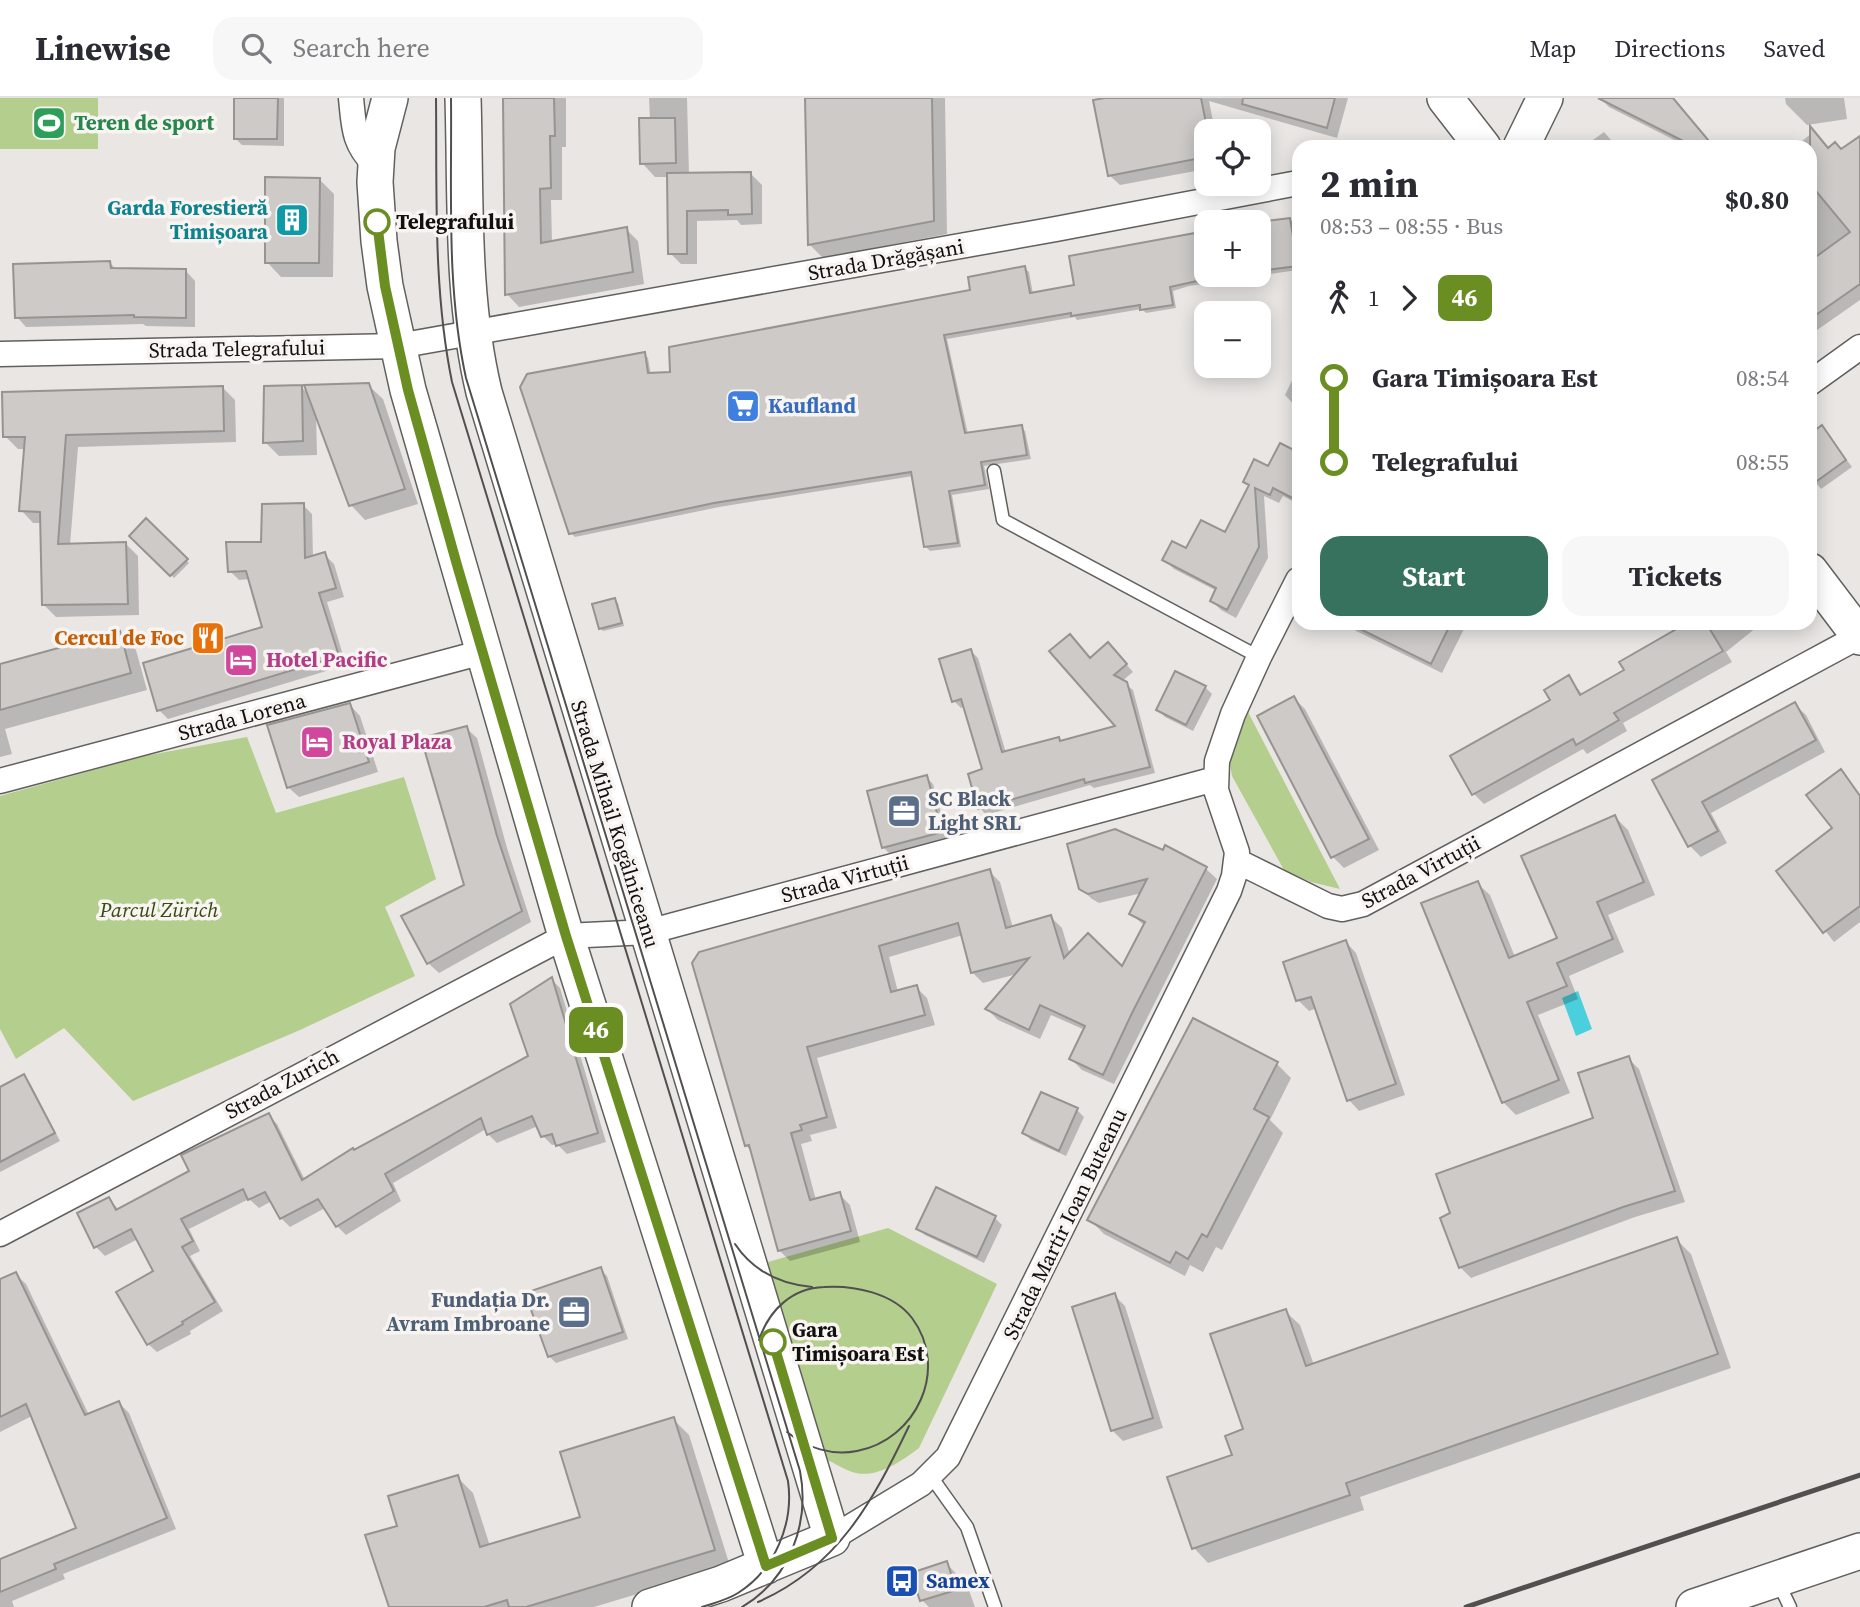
<!DOCTYPE html>
<html lang="en">
<head>
<meta charset="utf-8">
<style>
	body { margin:0; font-family:"Source Serif 4",serif; background:#f7f7f7; color:#2b2b33; height:100vh; display:flex; flex-direction:column; font-size:26px; white-space:nowrap }
	* { box-sizing:border-box; margin:0 }
	p { font-size:23px; color:#7c7c81 }
	.icon { flex:none; width:38px; height:38px; fill:none; stroke:currentColor; stroke-width:2; stroke-linecap:round; stroke-linejoin:round }
	.map { position:relative; flex:1; overflow:hidden }
	.drawer { position:absolute; left:1292px; top:42px; width:525px; height:490px; display:flex; flex-direction:column; background:#fff; border-radius:21px; box-shadow:0 4px 18px #0003 }
	.drawer>* { flex:none }
	.badge { padding:0 14px; border-radius:10px; font-size:24px; line-height:46px }
	.tools { position:absolute; left:1194px; top:21px; display:grid; gap:14px }
	.tools a { display:grid; place-items:center; width:77px; height:77px; border-radius:14px; background:#fff; box-shadow:0 4px 18px #0003; font-size:35px }
	.map>.badge { position:absolute; translate:-50% -50%; box-shadow:0 0 0 4px #fff }
	.legs { display:flex; align-items:center; gap:10px; height:77px; padding:0 28px; font-size:23px }
	.legs p { margin-inline-start:auto }
	.summary { display:flex; align-items:center; justify-content:space-between; height:119px; padding:0 28px }
	h1 { font-size:38px; font-weight:700; line-height:52px }
	.button { display:flex; gap:14px; margin-top:auto; padding:14px 28px }
	.button a { flex:1; height:80px; border-radius:21px; background:#36725e; color:#fff; font-size:28px; font-weight:700; line-height:80px; text-align:center }
	.button a+a { background:#f7f7f7; color:#2b2b33 }
	ul { padding:0 28px; list-style:none }
	li { display:flex; align-items:center; gap:24px; height:84px; font-size:26px }
	li i { display:grid; place-items:center; width:10px; height:100%; margin:0 9px; background:currentColor }
	li i::after { content:''; width:18px; height:18px; margin:-9px; border:5px solid; border-radius:50%; background:#fff }
	li p { margin-inline-start:auto }
	li:first-child i { background:linear-gradient(#0000 50%,currentColor 0) }
	li:last-child i { background:linear-gradient(currentColor 50%,#0000 0) }
	header { display:flex; align-items:center; gap:42px; box-sizing:border-box; height:98px; padding:0 35px; background:#fff; border-bottom:2px solid #e1e1e2 }
	header strong { font-size:33px }
	nav { display:flex; gap:38px; margin-inline-start:auto; font-size:24px }
	.search { width:490px; height:63px; background:#f7f7f7; display:flex; align-items:center; gap:18px; box-sizing:border-box; padding:0 24px; border-radius:21px; color:#7c7c81; font-size:26px }
	.map>svg:first-child { display:block }
</style>
</head>
<body>
<header>
<strong>Linewise</strong>
<div class="search"><svg class="icon" aria-label="search" viewBox="0 0 24 24"><circle cx="10" cy="10" r="6"/><path d="M15 15l6 6"/></svg>Search here</div>
<nav><a>Map</a><a>Directions</a><a>Saved</a></nav>
</header>
<div class="map">
<svg width="1860" height="1509" viewBox="0 0 1860 1509">
	<rect width="100%" height="100%" fill="#e9e6e4"/>
	<path fill="#b3ce8d" d="M0 0H98V51H0Z
		M1248 614 1340 791 1311 784 1284 772 1232 678 1229 660 1233 643Z
		M247 639 276 715 404 679 436 781 385 809 415 878 300 932 133 1003 64 930 16 961 0 931V698L144 658Z
		M888 1130 997 1186 919 1350C903 1362 878 1380 856 1375 846 1373 835 1365 825 1361L768 1164Z"/>
	<path fill="#4acfdc" d="M1578 893 1592 931 1576 938 1562 900Z"/>
	<path fill="#0003" d="M235 0H284V48L242 47 235 40Z
		M505 0H566V49H562V102H551L552 145 626 131 638 143 644 186 519 209 507 196Z
		M649 0H687L689 77 751 76 762 87V126L741 127 737 122 697 123V166H681L670 155 669 79H655L642 65 650 22Z
		M806 0H945L947 136 823 160 809 146Z
		M1105 0H1348L1337 40 1209 3 1215 33H1206V71L1120 87 1109 77Z
		M1600 0H1672L1713 49H1688L1609 9Z
		M1785 0H1844L1847 21 1807 27 1786 6Z
		M1604 34 1617 49H1583Z
		M1813 34 1829 51 1841 53 1860 40V202L1810 237V49H1795Z
		M319 81 334 96 333 179H281L267 164Z
		M1290 121 1294 126 1298 172 1189 188 1173 193 1176 210 1146 215 1142 211 1077 222 1075 219 947 241 968 336 1021 329 1025 333 1031 361 984 368 989 391 952 397 961 449 930 453 925 448 913 378 719 409 575 439 571 435 644 256 648 260 651 277 672 275 972 194 1025 170 1029 174 1033 196 1206 177H1258V126Z
		M110 165 117 172 186 173 195 183V229L146 228 143 226 26 229 17 219Z
		M1298 270V311L1285 297Z
		M368 287 383 301 418 406 365 422 351 407 316 316 317 357 279 358 265 344 301 289 310 297Z
		M222 289 235 302 236 344 78 349 70 447 126 446 138 458 139 517 56 519 44 507 42 425H33L21 412 25 351H18L5 338Z
		M1822 329 1852 369 1821 391 1810 377V338Z
		M1281 347 1298 356V406L1283 398 1279 405 1264 398 1268 460 1236 520 1221 512 1212 503 1217 493 1174 471 1164 461 1226 436 1250 389 1245 384 1269 370Z
		M303 407 312 416 313 460 324 456 334 466 344 499 327 504 346 567 168 621 159 612 265 531 250 481 239 482 230 473 263 446Z
		M146 423 189 465 174 480 131 438Z
		M615 502 618 505 624 528 603 533 600 530Z
		M1348 525H1467L1442 575 1356 533Z
		M1691 525H1762L1726 554 1732 564 1623 625 1627 633 1587 656 1583 651 1484 706 1474 696 1552 603 1569 580 1583 597 1626 572Z
		M119 535 136 552 147 592 5 631 12 656 0 659V568Z
		M971 553 978 560 1006 655 1059 641 1062 644 1118 629 1091 562 1115 553 1133 574 1122 583 1133 592 1155 675 1094 690 1090 687 986 717 980 710 984 673 965 608 961 610 954 603Z
		M1205 589 1212 596 1193 633 1165 619 1158 612Z
		M1294 600 1305 611 1379 752 1344 770 1333 759 1259 619Z
		M350 607 360 618 378 674 299 699 288 689Z
		M1795 607 1806 617 1825 654 1711 715 1727 745 1701 759 1690 748 1654 682Z
		M466 630 477 640 507 750 531 824 439 875 428 865 466 788Z
		M926 679 933 686 948 740 890 756 883 749Z
		M1850 684 1860 697V824L1834 844 1778 773 1834 731Z
		M1615 719 1628 732 1655 797 1608 817 1624 854 1569 878 1578 901 1538 917 1570 995 1516 1017 1503 1004 1477 785 1490 797 1515 859 1559 841Z
		M1206 771 1217 781 1114 986 1082 972 1071 961 1085 932 1051 917 1040 941 998 922 987 911 1017 876 983 885 972 874 963 837 889 859 898 894 916 889 927 900 935 927 817 960 837 1030 810 1037 812 1043 801 1046 816 1102 839 1096 850 1107 860 1144 790 1163 779 1152 752 1053 746 1048 694 866 989 773 1000 784 1013 830 1051 819 1062 830 1070 857 1123 871 1145 828 1131 816 1142 795 1099 805 1092 801 1080 790Z
		M1346 844 1356 855 1405 997 1359 1013 1349 1002 1317 910 1309 913 1298 902Z
		M552 882 560 890 606 1044 567 1056 557 1046 552 1047 543 1038 538 1028 497 1045 488 1036 486 1031 393 1085 401 1103 346 1137 337 1128 325 1110 290 1129 281 1120 272 1103 259 1110 249 1101 189 1131 200 1153 190 1158 223 1213 190 1233 191 1236 157 1254 148 1246 155 1174 138 1141 105 1158 96 1149 109 1101 119 1112 192 1074 268 1017 277 1026 305 1082 530 959Z
		M1628 960 1639 971 1685 1104 1635 1119 1471 1180 1460 1169 1595 1021Z
		M1277 966 1291 980 1270 1022 1283 1035 1222 1152 1216 1149 1203 1174 1190 1167 1185 1178 1104 1136 1089 1121Z
		M24 978 30 985 60 1043 0 1074V991Z
		M1042 996 1077 1012 1084 1019 1066 1058 1031 1042 1024 1035Z
		M937 1092 995 1120 1002 1127 984 1165 925 1137 918 1131Z
		M1676 1141 1691 1156 1731 1270 1360 1399 1364 1412 1208 1465 1194 1450 1246 1333 1285 1213 1300 1227 1314 1267Z
		M600 1171 607 1178 628 1241 556 1265 549 1258Z
		M15 1176 26 1186 89 1317 119 1305 129 1315 176 1431 63 1476 65 1481 12 1503 14 1509H0V1463L78 1431 32 1318 0 1334V1183Z
		M1114 1197 1125 1208 1163 1330 1123 1343 1112 1332Z
		M673 1321 689 1337 730 1468 594 1509H390L399 1429 457 1379 473 1395 490 1448 582 1420Z
		M946 1465 967 1487 975 1509H929L922 1502Z"/>
	<path fill="#cdcac8" stroke="#969391" stroke-width="2" d="M234 0H278L277 41H234Z
		M503 0H554L555 38H550L551 90 540 91 541 145 627 129 633 174 505 197Z
		M805 0H932L934 123 808 147Z
		M1105 0H1201L1206 25V59L1108 78 1093 2Z
		M1243 0H1335L1327 30 1242 6Z
		M1598 0H1673L1714 49H1695Z
		M639 20H675L676 65 640 66Z
		M1810 28 1828 50 1835 44 1841 51 1860 38V186L1810 221V163L1850 134 1810 86Z
		M751 74 752 116 728 117V112L687 113V156H668L667 75Z
		M265 79 320 80 319 165H265Z
		M1290 120 1298 168 1258 173V124Z
		M1206 133V181L1170 189 1173 207 1140 212V207L1071 218V215L944 237 965 335 1022 327 1027 357 981 364 985 387 949 393 958 445 924 449 911 374 714 405 569 436 520 289 527 276 645 254 648 275 670 274 669 249 970 192 968 179 1025 168 1030 195 1074 187 1069 158Z
		M110 163 111 170 186 171V220L134 219V217L15 220 13 166Z
		M369 285 405 391 349 408 304 287Z
		M302 287 303 343 263 345 264 288Z
		M223 288 224 333 66 337 58 446 126 444 128 506 42 507 40 414 19 413 25 339H3L2 294Z
		M1822 327 1846 362 1810 388V336Z
		M1280 345 1298 354V403L1273 390 1270 397 1255 390 1259 449 1227 512 1210 503 1216 490 1162 462 1172 443 1186 450 1201 422 1225 434 1249 387 1243 384 1254 361 1268 368Z
		M304 405 305 460 325 454 336 490 319 495 339 558 157 613 143 565 262 529 246 473 228 474 226 444H261L262 406Z
		M146 420 188 461 170 478 129 438Z
		M615 500 622 525 599 531 592 506Z
		M1348 525H1451L1431 566Z
		M1687 525H1706L1723 553 1614 615 1619 622 1576 647 1573 641 1472 697 1450 658 1550 602 1544 592 1569 577 1580 597 1624 572 1619 564Z
		M120 533 131 575 0 612V566Z
		M1070 536 1090 560 1108 544 1127 566 1114 577 1127 584 1150 669 1085 685 1084 681 978 711 968 676 982 671 961 601 952 604 939 561 971 551 1002 654 1059 639 1060 643 1115 628 1049 553Z
		M1175 573 1206 588 1186 627 1156 612Z
		M1294 598 1369 741 1331 760 1257 618Z
		M1795 604 1816 642 1702 704 1718 733 1688 749 1652 682Z
		M350 605 369 664 287 690 267 627Z
		M467 628 497 738 522 813 427 866 401 818 464 787 421 640Z
		M1841 671 1860 698V808L1823 835 1776 773 1832 730 1806 697Z
		M927 677 942 734 882 750 867 693Z
		M1615 717 1644 784 1597 804 1613 841 1557 865 1567 888 1527 904 1559 982 1502 1005 1421 805 1478 783 1509 860 1557 840 1521 758Z
		M1115 731 1163 752 1165 747 1207 769 1132 915 1103 977 1069 961 1085 928 1040 907 1029 932 985 911 1029 860 971 875 958 825 879 848 891 894 917 887 925 917 807 949 827 1019 800 1027 802 1032 791 1035 810 1102 840 1094 851 1133 778 1153 749 1047 745 1048 692 865 699 854 990 771 1006 830 1051 817 1064 860 1088 835 1122 868 1145 824 1129 816 1147 781 1088 796 1079 791 1067 746Z
		M1346 842 1396 986 1347 1003 1311 899 1296 903 1283 864Z
		M552 879 598 1035 556 1048 552 1036 541 1039 532 1018 487 1037 481 1020 385 1076 394 1093 336 1129 318 1101 280 1121 265 1094 248 1102 243 1091 181 1121 193 1143 182 1149 215 1204 182 1224 183 1226 147 1247 116 1194 153 1173 131 1131 94 1150 77 1115 109 1099 116 1112 189 1073 181 1057 269 1015 302 1082 353 1050 354 1052 528 958 510 906Z
		M1193 920 1278 964 1254 1011 1269 1019 1207 1139 1202 1136 1188 1161 1176 1154 1170 1165 1087 1122Z
		M1629 958 1675 1093 1623 1109 1459 1170 1440 1120 1450 1115 1436 1076 1593 1020 1578 975Z
		M24 976 55 1035 0 1064V989Z
		M1041 994 1078 1010 1059 1053 1022 1035Z
		M936 1089 996 1118 977 1159 916 1131Z
		M1677 1139 1718 1256 1346 1385 1350 1397 1192 1451 1167 1379 1232 1357 1225 1338 1243 1331 1210 1236 1286 1211 1306 1268Z
		M601 1169 623 1234 548 1259 525 1195Z
		M16 1174 85 1317 119 1303 167 1420 54 1466 56 1471 0 1494V1461L76 1430 26 1306 0 1319V1181Z
		M1115 1195 1153 1320 1111 1333 1072 1209Z
		M674 1319 715 1452 526 1509H509L507 1502 484 1509H389L365 1437 397 1428 388 1398 458 1377 480 1449 580 1419 560 1354Z
		M947 1463 956 1492 920 1503 911 1475Z"/>
	<g fill="none" stroke-linecap="round" stroke-linejoin="round">
		<g stroke="#62605d" stroke-width="15">
			<path id="lane" d="M994 373 1003 422 1259 559
				M930 1377 967 1429 995 1509
				M1778 1484 1790 1509"/>
		</g>
		<g stroke="#62605d" stroke-width="27">
			<path id="street" d="M351 0C354 29 353 45 375 67
				M0 256 398 248 1056 131 1298 85
				M1810 285 1860 249
				M0 683 483 554
				M1237 763 1328 808 1342 811 1363 806 1860 538
				M0 1136 566 838 648 834 1215 681
				M832 1440 921 1386 948 1359 1229 793 1234 778 1237 754 1216 692 1217 663 1233 616 1259 559 1298 482"/>
		</g>
		<g stroke="#62605d" stroke-width="38">
			<path id="secondary" d="M390 0 377 50 375 84 379 143 385 188 408 292 566 838 766 1468
				M463 0C466 97 461 198 484 294L832 1440 721 1486 650 1509
				M1445 0 1483 49
				M1521 49 1545 0
				M1810 473 1860 539
				M1694 1509 1860 1453"/>
		</g>
		<use href="#lane" stroke="#fff" stroke-width="12"/>
		<use href="#street" stroke="#fff" stroke-width="24"/>
		<use href="#secondary" stroke="#fff" stroke-width="35"/>
		<path stroke="#52504f" stroke-width="2" d="M436 0C437 94 433 191 452 284L788 1383C794 1425 775 1472 738 1495 727 1502 714 1505 702 1509
			M451 0C452 93 446 189 466 280L800 1373C810 1425 790 1481 742 1509
			M735 1146C753 1173 780 1186 812 1189
			M759 1242C769 1212 792 1190 824 1189 854 1187 893 1195 912 1220 950 1271 916 1342 857 1353 832 1358 807 1350 787 1334
			M758 1504C838 1469 873 1403 909 1328"/>
		<path stroke="#52504f" stroke-width="5" d="M1466 1509 1860 1377"/>
	</g>
	<g fill="none" stroke-linecap="round" stroke-linejoin="round">
		<g stroke="#fff" stroke-width="16">
			<path id="line-1" d="M377 124 385 188 408 292 457 467 566 838 766 1468 832 1440 773 1244"/>
		</g>
		<use href="#line-1" stroke="#6b8e23" stroke-width="10"/>
	</g>
	<defs>
		<g id="stadium-square" transform="scale(1.75)"><rect x="-9" y="-9" width="18" height="18" rx="4" fill="#2e9e5b" stroke="#f7f4f1"/><path d="M0-5a6.5 5 0 1 0 0 10a6.5 5 0 1 0 0-10ZM-3.5-1.8h7v3.6h-7Z" fill="#fff"/></g>
		<g id="building-square" transform="scale(1.75)"><rect x="-9" y="-9" width="18" height="18" rx="4" fill="#0f9aa8" stroke="#f7f4f1"/><path d="M-4-6H4V6H1V3H-1V6H-4ZM-2.5-4.3h1.7v1.8h-1.7ZM.8-4.3h1.7v1.8H.8ZM-2.5-1h1.7V.8h-1.7ZM.8-1h1.7V.8H.8Z" fill="#fff"/></g>
		<g id="supermarket-square" transform="scale(1.75)"><rect x="-9" y="-9" width="18" height="18" rx="4" fill="#3f7fe0" stroke="#f7f4f1"/><path d="M-6-5.5h2.5l.6 2H6L4.5 2H-2.5L-4.4-4H-6ZM-1.5 3.2a1.3 1.3 0 1 0 .1 0ZM3 3.2a1.3 1.3 0 1 0 .1 0Z" fill="#fff"/></g>
		<g id="restaurant-square" transform="scale(1.75)"><rect x="-9" y="-9" width="18" height="18" rx="4" fill="#e8710a" stroke="#f7f4f1"/><path d="M-5-6h1v4h1v-4h1v4h1v-4h1v5L-1.5 .5V6h-2V.5L-5-1ZM5-6V6H3V1.5H1.5Q1.5-4 5-6Z" fill="#fff"/></g>
		<g id="hotel-square" transform="scale(1.75)"><rect x="-9" y="-9" width="18" height="18" rx="4" fill="#d1479c" stroke="#f7f4f1"/><path d="M-6-4.5h1.5V1H6V5H4.5V3h-9V5H-6ZM-4 0a1.8 1.8 0 1 1 3.6 0ZM.5 0V-2.5h3Q6-2.5 6 0Z" fill="#fff"/></g>
		<g id="office-square" transform="scale(1.75)"><rect x="-9" y="-9" width="18" height="18" rx="4" fill="#5c6f8a" stroke="#f7f4f1"/><path d="M-6-3h4V-5.5h4V-3h4V5H-6ZM-1-4.5V-3h2v-1.5ZM-6 0V1H6V0Z" fill="#fff"/></g>
		<g id="bus-square" transform="scale(1.75)"><rect x="-9" y="-9" width="18" height="18" rx="4" fill="#1a4fb4" stroke="#f7f4f1"/><path d="M-5-6H5V4H4V6H2V4H-2V6H-4V4H-5ZM-3.5-4V0h7V-4ZM-3.5 1.2v1.5H-2V1.2ZM2 1.2v1.5H3.5V1.2Z" fill="#fff"/></g>
	</defs>
	<g fill-rule="evenodd">
		<use href="#stadium-square" x="49" y="25"/>
		<use href="#building-square" x="292" y="122"/>
		<use href="#supermarket-square" x="743" y="308"/>
		<use href="#restaurant-square" x="208" y="540"/>
		<use href="#hotel-square" x="241" y="562"/>
		<use href="#hotel-square" x="317" y="644"/>
		<use href="#office-square" x="904" y="713"/>
		<use href="#office-square" x="574" y="1214"/>
		<use href="#bus-square" x="902" y="1483"/>
	</g>
	<g fill="#fff" stroke="#6b8e23" stroke-width="3.5">
		<circle cx="377" cy="124" r="12"/>
		<circle cx="773" cy="1244" r="12"/>
	</g>
	<g text-anchor="middle" stroke-width="7" stroke-linejoin="round" paint-order="stroke">
		<g font-size="21" font-weight="bold" fill="#27864d" stroke="#f7f4f1" text-anchor="start">
			<text x="74" y="32">Teren de sport</text>
		</g>
		<g font-size="21" font-weight="bold" fill="#0d838f" stroke="#f7f4f1" text-anchor="end">
			<text x="268" y="117">Garda Forestieră<tspan x="268" dy="24">Timișoara</tspan></text>
		</g>
		<g font-size="21" font-weight="bold" fill="#11100f" stroke="#f7f4f1" text-anchor="start">
			<text x="396" y="131">Telegrafului</text>
			<text x="792" y="1239">Gara<tspan x="792" dy="24">Timișoara Est</tspan></text>
		</g>
		<g font-size="21" fill="#11100f" stroke="#f7f4f1">
			<text transform="translate(886 162) rotate(-10)" y="7">Strada Drăgășani</text>
			<text transform="translate(237 251) rotate(-1)" y="7">Strada Telegrafului</text>
			<text transform="translate(242 619) rotate(-15)" y="7">Strada Lorena</text>
			<text transform="translate(615 726) rotate(73)" y="7">Strada Mihail Kogălniceanu</text>
			<text transform="translate(1421 774) rotate(-28)" y="7">Strada Virtuții</text>
			<text transform="translate(845 781) rotate(-15)" y="7">Strada Virtuții</text>
			<text transform="translate(282 986) rotate(-28)" y="7">Strada Zurich</text>
			<text transform="translate(1065 1126) rotate(-64)" y="7">Strada Martir Ioan Buteanu</text>
		</g>
		<g font-size="21" font-weight="bold" fill="#366cbe" stroke="#f7f4f1" text-anchor="start">
			<text x="768" y="315">Kaufland</text>
		</g>
		<g font-size="21" font-weight="bold" fill="#c56008" stroke="#f7f4f1" text-anchor="end">
			<text x="184" y="547">Cercul de Foc</text>
		</g>
		<g font-size="21" font-weight="bold" fill="#b23c85" stroke="#f7f4f1" text-anchor="start">
			<text x="266" y="569">Hotel Pacific</text>
			<text x="342" y="651">Royal Plaza</text>
		</g>
		<g font-size="21" font-weight="bold" fill="#4e5e75" stroke="#f7f4f1" text-anchor="start">
			<text x="928" y="708">SC Black<tspan x="928" dy="24">Light SRL</tspan></text>
			<text x="550" y="1209" text-anchor="end">Fundația Dr.<tspan x="550" dy="24">Avram Imbroane</tspan></text>
		</g>
		<g font-size="21" font-style="italic" fill="#374a0f" stroke="#f7f4f1">
			<text x="159" y="819">Parcul Zürich</text>
		</g>
		<g font-size="21" font-weight="bold" fill="#164399" stroke="#f7f4f1" text-anchor="start">
			<text x="926" y="1490">Samex</text>
		</g>
	</g>
</svg>
<div class="tools">
<a><svg class="icon" aria-label="locate" viewBox="0 0 24 24"><circle cx="12" cy="12" r="6"/><path d="M12 2v4M12 18v4M2 12h4M18 12h4"/></svg></a>
<a>+</a>
<a>−</a>
</div>
<b class="badge" style="left:596px;top:932px;background:#6b8e23;color:#fff">46</b>
<section class="drawer">
<div class="summary"><div><h1>2 min</h1><p>08:53 – 08:55 · Bus</p></div><b>$0.80</b></div>
<div class="legs"><svg class="icon" aria-label="walk" viewBox="0 0 24 24"><circle cx="13" cy="4" r="2"/><path d="M13 8l-2 6 4 7M11 14l-3 7M7 12l3-4h3l4 4"/></svg>1<svg class="icon" aria-label="forward" viewBox="0 0 24 24"><path d="M9 5l7 7-7 7"/></svg><b class="badge" style="background:#6b8e23;color:#fff">46</b></div>
<ul>
<li><i style="color:#6b8e23"></i><b>Gara Timișoara Est</b><p>08:54</p></li>
<li><i style="color:#6b8e23"></i><b>Telegrafului</b><p>08:55</p></li>
</ul>
<div class="button"><a>Start</a><a>Tickets</a></div>
</section>
</div>
</body>
</html>
